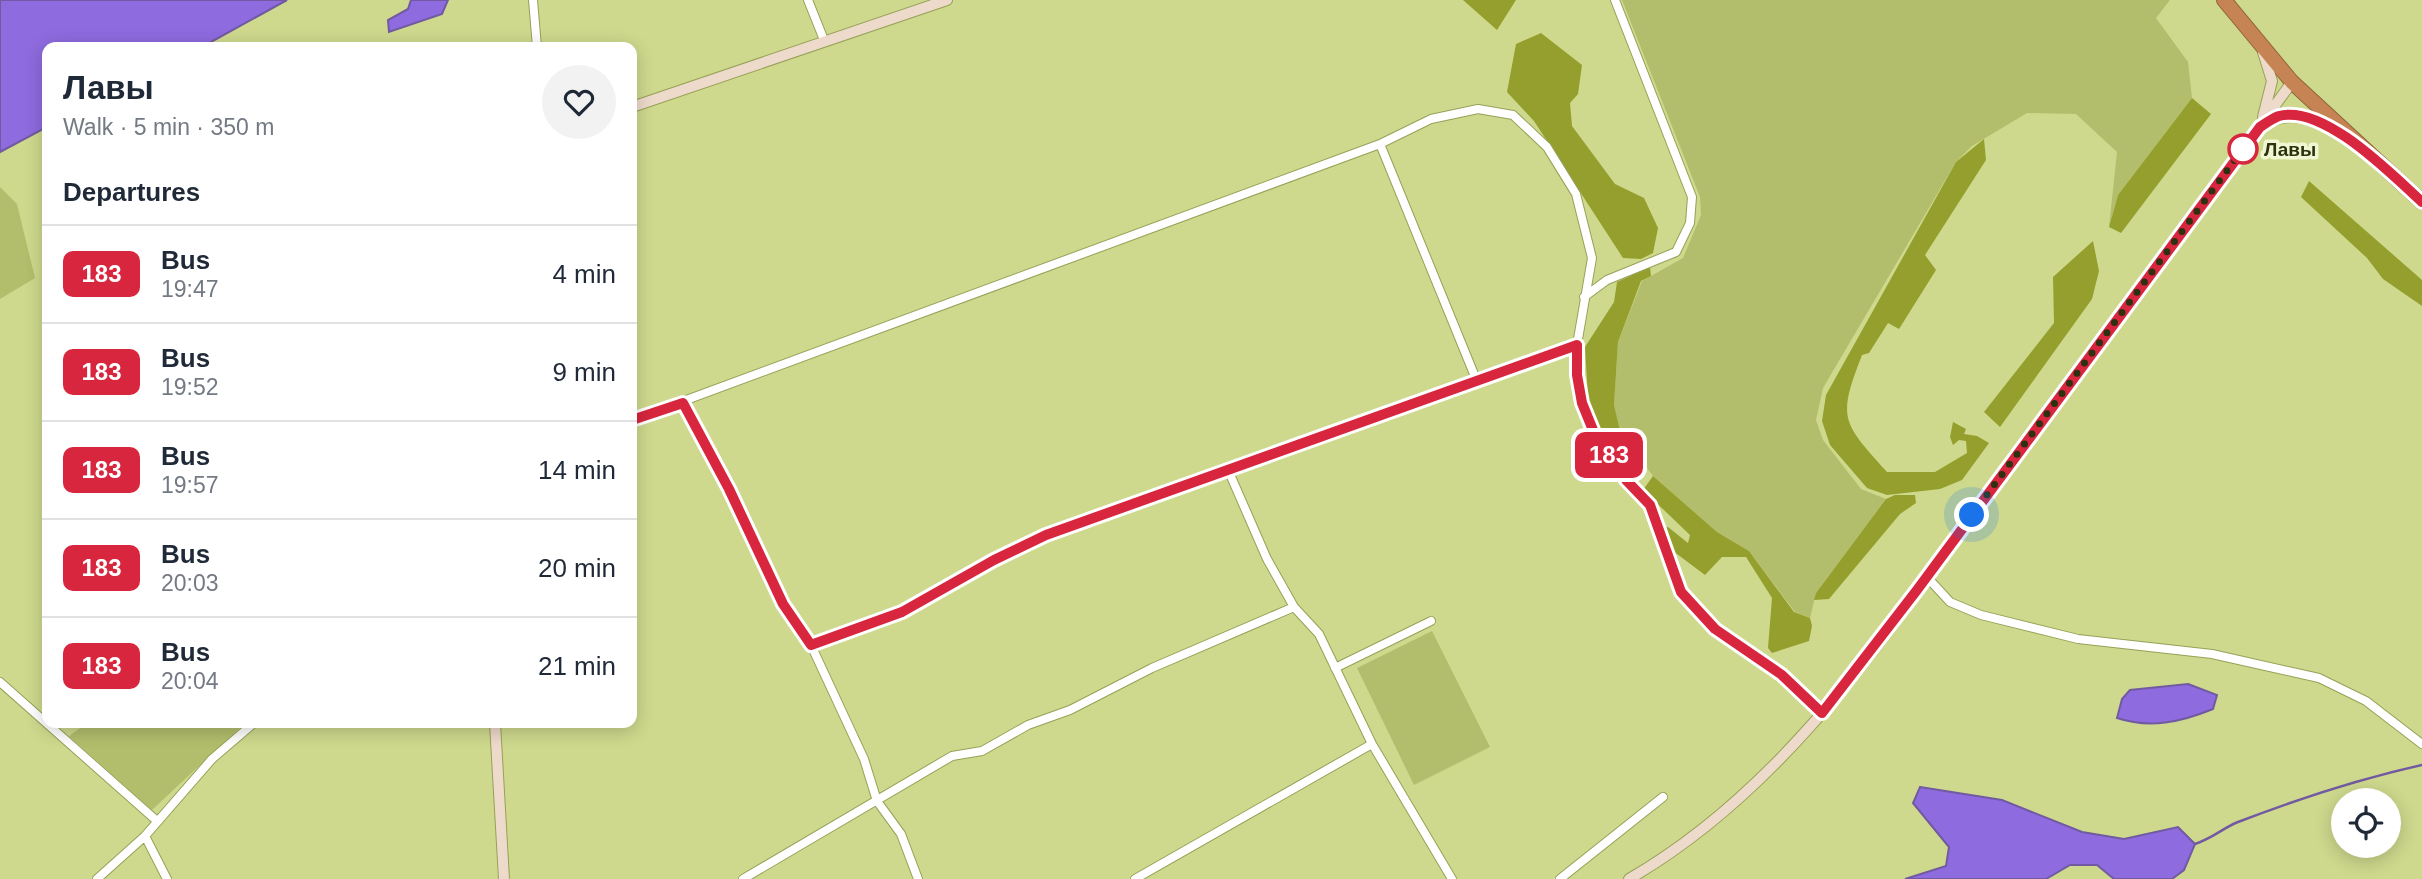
<!DOCTYPE html>
<html lang="en">
<head>
<meta charset="utf-8">
<style>
	body { margin:0; font-family:Helvetica,sans-serif; background:#f2f2f3; color:#1f2937; height:100vh; display:flex; flex-direction:column; font-size:26px; white-space:nowrap }
	* { box-sizing:border-box; margin:0 }
	p { font-size:23px; color:#747a83 }
	.icon { flex:none; width:38px; height:38px; fill:none; stroke:currentColor; stroke-width:2; stroke-linecap:round; stroke-linejoin:round }
	.map { position:relative; flex:1; overflow:hidden }
	.sheet { position:absolute; left:42px; top:42px; width:595px; height:686px; display:flex; flex-direction:column; background:#fff; border-radius:14px; box-shadow:0 4px 18px #0003 }
	.sheet>* { flex:none }
	.badge { padding:0 14px; border-radius:10px; font-size:24px; line-height:46px }
	.controls { position:absolute; left:2331px; top:788px; display:grid; gap:14px }
	.controls a { display:grid; place-items:center; width:70px; height:70px; border-radius:50%; background:#fff; box-shadow:0 4px 18px #0003; font-size:35px }
	.you { position:absolute; width:35px; height:35px; margin:-18px; border:5px solid #fff; border-radius:50%; background:#1a73e8; box-shadow:0 0 0 10px #1a73e833 }
	.map>.badge { position:absolute; translate:-50% -50%; box-shadow:0 0 0 4px #fff }
	h2 { padding:0 21px; font-size:26px; line-height:63px }
	.round { display:grid; place-items:center; flex:none; width:74px; height:74px; border-radius:37px; background:#f2f2f3 }
	.head { display:flex; align-items:center; justify-content:space-between; height:119px; padding:0 21px }
	h1 { font-size:33px; font-weight:700; line-height:52px }
	ul { padding:0; list-style:none }
	li { display:flex; align-items:center; gap:21px; height:98px; padding:0 21px; border-top:2px solid #e0e1e3 }
	li div { flex:1 }
	li b { display:block; font-size:26px }
	li em { font-style:normal }
	li .badge { min-width:77px; font-weight:700; text-align:center }
	.map>svg:first-child { display:block }
</style>
</head>
<body>
<div class="map">
<svg width="2422" height="879" viewBox="0 0 2422 879">
	<rect width="100%" height="100%" fill="#ced98d"/>
	<path fill="#b3be6c" d="M1622 0H2170L2156 18 2188 62 2192 98 2118 195 2109 227 2117 152 2076 114 2027 113 1972 146 1956 162 1823 388 1816 420 1823 440 1861 489 1886 499 1816 593 1810 618 1795 612 1749 551 1717 532 1653 476 1619 431 1614 405 1618 342 1642 281 1683 258 1701 215 1700 197Z
		M0 187 17 204 35 278 0 299Z
		M1432 631 1490 747 1414 785 1357 668Z
		M87 723H245L152 810 69 736Z"/>
	<path fill="#949f2e" d="M1463 0H1516L1497 30Z
		M1541 33 1582 65 1578 94 1570 103 1572 126 1615 184 1644 198 1658 228 1653 253 1641 259 1623 258 1534 121 1507 92 1516 44Z
		M2192 98 2211 114 2121 233 2109 227 2118 195Z
		M1984 139 1986 160 1925 255 1936 270 1899 329 1888 323 1869 353 1862 355C1837 419 1842 422 1887 472H1935L1967 453 1966 441 1959 440 1953 445 1950 437 1953 422 1966 429 1964 434 1977 436 1989 443 1962 480 1940 489 1887 495 1867 488 1830 445 1822 421 1826 395 1956 162Z
		M2309 181 2422 280V306L2383 279 2367 258 2301 197Z
		M2093 241 2099 271 2092 299 2000 427 1984 412 2054 323 2053 277Z
		M1650 267 1651 276 1641 281 1618 342 1614 405 1620 431 1642 461 1632 475 1607 444 1591 412 1588 398 1585 347 1614 302 1617 282Z
		M1653 476 1717 532 1749 551 1794 612 1810 618 1812 626 1809 641 1772 653 1768 648 1772 598 1746 557H1722L1705 575 1669 548 1662 529 1668 527 1688 543 1690 535 1643 490Z
		M1895 495H1915L1916 503 1900 514 1829 599 1814 600 1816 593 1886 499Z"/>
	<path fill="#8e6bde" stroke="#715aa1" stroke-width="2" d="M0 0H287L202 47H47V127L0 152Z
		M411 0H448L442 14 389 32 388 20 408 9Z
		M2188 684 2217 695 2213 709C2181 722 2150 729 2117 718L2122 699 2130 690Z
		M1920 787 2002 800 2082 832 2124 839 2178 827 2195 844 2184 870 2172 879H2114L2097 865H2070L2046 879H1905L1946 866 1949 847 1913 803Z"/>
	<g fill="none" stroke-linecap="round" stroke-linejoin="round">
		<path stroke="#715aa1" stroke-width="2.5" d="M2195 844C2213 838 2223 828 2238 822 2298 799 2359 779 2422 765"/>
		<g stroke="#97a157" stroke-width="10">
			<path id="street" d="M533 0 537 47
				M808 0 824 40
				M1380 144 1476 379
				M1584 297 1607 280 1676 252 1690 223 1692 197 1615 0
				M683 403 729 489 783 604 811 645 864 759 877 801 901 834 918 879
				M632 420 1380 144 1431 119 1478 109 1513 115 1547 147 1576 194 1592 258 1577 345V375L1582 403 1595 435 1626 480 1650 505 1681 592 1715 629 1782 675 1822 713
				M1229 472 1267 559 1294 607 1319 634 1372 744 1452 879
				M1927 577 1950 602 1981 615 2078 639 2212 654 2319 678 2366 701 2422 744
				M811 645 902 613 994 560 1046 535 1577 345
				M1335 668 1431 621
				M0 682 157 821
				M145 836 167 879
				M97 879 145 836 212 759 254 723
				M743 879 952 756 982 751 1028 725 1070 710 1152 668 1294 607
				M1135 879 1372 744
				M1560 879 1663 797"/>
		</g>
		<g stroke="#97a157" stroke-width="12">
			<path id="secondary" d="M632 107 947 0
				M2263 117 2272 81 2263 52
				M2262 125C2296 107 2316 123 2348 137
				M495 723 504 879
				M1629 879C1794 784 1898 615 2009 465 2103 337 2199 211 2292 82"/>
		</g>
		<g stroke="#90663c" stroke-width="16">
			<path id="highway" d="M2224 0 2292 82 2422 202"/>
		</g>
		<use href="#street" stroke="#fff" stroke-width="8"/>
		<use href="#secondary" stroke="#eedacb" stroke-width="10"/>
		<use href="#highway" stroke="#c68353" stroke-width="14"/>
	</g>
	<g fill="none" stroke-linecap="round" stroke-linejoin="round">
		<g stroke="#fff" stroke-width="16">
			<path id="line" d="M632 420 683 403 729 489 783 604 811 645 902 612 994 560 1046 535 1577 345V375L1582 403 1595 435 1626 480 1650 505 1681 592 1715 629 1782 675 1822 713 1917 590 2260 127C2266 123 2273 118 2279 116 2324 104 2392 175 2422 202"/>
		</g>
		<use href="#line" stroke="#d7263d" stroke-width="10"/>
		<path stroke="#2d3112" stroke-width="7" stroke-dasharray="0 12.6" d="M1972 515 2243 149"/>
	</g>
	<circle fill="#fff" stroke="#d7263d" stroke-width="3.5" cx="2243" cy="149" r="14"/>
	<g text-anchor="middle" stroke-width="7" stroke-linejoin="round" paint-order="stroke">
		<g font-size="19" font-weight="bold" fill="#2d3112" stroke="#f0f6d1" text-anchor="start">
			<text x="2264" y="156">Лавы</text>
		</g>
	</g>
</svg>
<div class="controls">
<a><svg class="icon" aria-label="locate" viewBox="0 0 24 24"><circle cx="12" cy="12" r="6"/><path d="M12 2v4M12 18v4M2 12h4M18 12h4"/></svg></a>
</div>
<div class="you" style="left:1972px;top:515px"></div>
<b class="badge" style="left:1609px;top:455px;background:#d7263d;color:#fff">183</b>
<section class="sheet">
<div class="head"><div><h1>Лавы</h1><p>Walk · 5 min · 350 m</p></div><a class="round"><svg class="icon" aria-label="heart" viewBox="0 0 24 24"><path d="M12 20l-8-8c-3-5 5-10 8-4 3-6 11-1 8 4z"/></svg></a></div>
<h2>Departures</h2>
<ul>
<li><span class="badge" style="background:#d7263d;color:#fff">183</span><div><b>Bus</b><p>19:47</p></div><em>4 min</em></li>
<li><span class="badge" style="background:#d7263d;color:#fff">183</span><div><b>Bus</b><p>19:52</p></div><em>9 min</em></li>
<li><span class="badge" style="background:#d7263d;color:#fff">183</span><div><b>Bus</b><p>19:57</p></div><em>14 min</em></li>
<li><span class="badge" style="background:#d7263d;color:#fff">183</span><div><b>Bus</b><p>20:03</p></div><em>20 min</em></li>
<li><span class="badge" style="background:#d7263d;color:#fff">183</span><div><b>Bus</b><p>20:04</p></div><em>21 min</em></li>
</ul>
</section>
</div>
</body>
</html>
